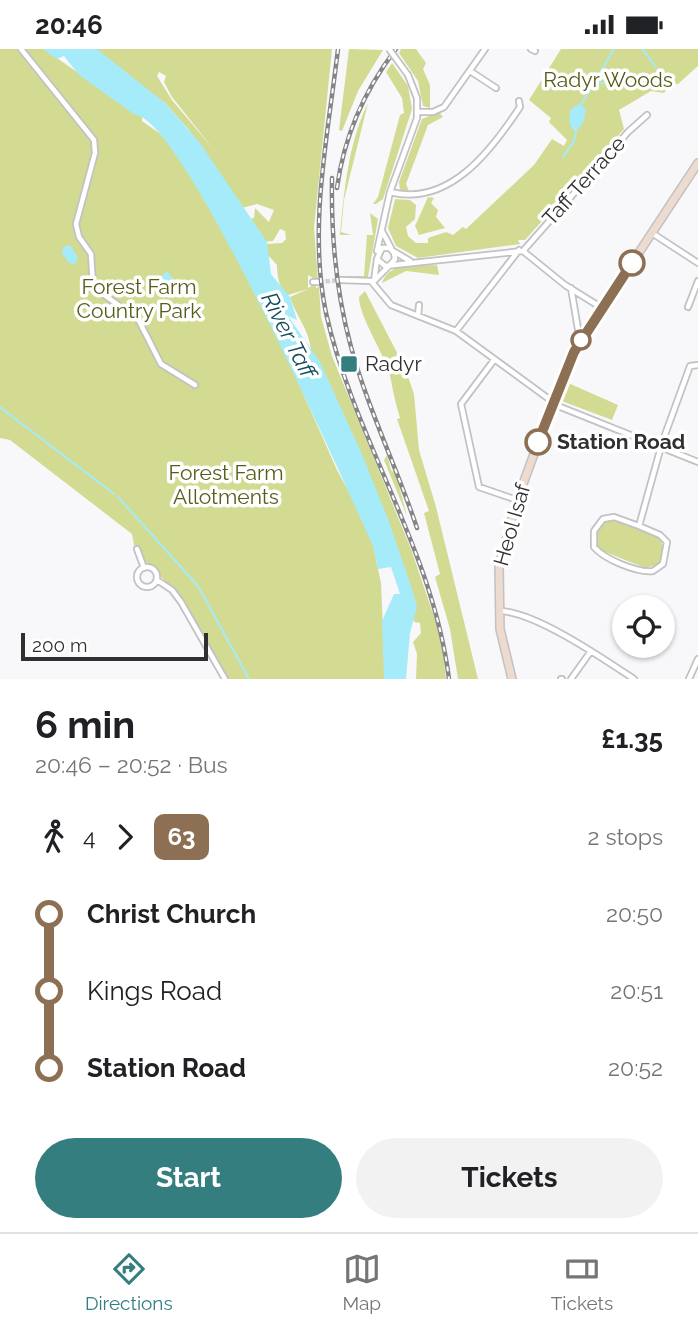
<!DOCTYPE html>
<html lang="en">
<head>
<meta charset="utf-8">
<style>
	body { margin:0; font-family:Raleway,sans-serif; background:#f2f2f2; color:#202124; height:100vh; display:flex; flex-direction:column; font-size:26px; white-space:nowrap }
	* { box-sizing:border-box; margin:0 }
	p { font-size:23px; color:#757577 }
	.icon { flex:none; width:38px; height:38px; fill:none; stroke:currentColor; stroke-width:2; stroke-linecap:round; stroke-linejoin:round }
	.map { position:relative; height:630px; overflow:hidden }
	.panel { display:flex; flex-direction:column; background:#fff; flex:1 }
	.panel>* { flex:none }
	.badge { padding:0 14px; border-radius:10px; font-size:24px; line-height:46px }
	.controls { position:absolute; left:612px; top:546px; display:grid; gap:14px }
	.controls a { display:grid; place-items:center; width:63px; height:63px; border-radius:50%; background:#fff; box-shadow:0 2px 5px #0004; font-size:35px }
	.scale { position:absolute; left:21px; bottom:18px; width:187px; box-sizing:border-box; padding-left:7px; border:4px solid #303031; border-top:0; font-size:19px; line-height:24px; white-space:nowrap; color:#303031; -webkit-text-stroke:5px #fff; paint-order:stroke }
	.map>.badge { position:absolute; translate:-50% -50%; box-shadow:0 0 0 4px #fff }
	.legs { display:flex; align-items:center; gap:10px; height:77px; padding:0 35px; font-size:23px }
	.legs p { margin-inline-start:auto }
	.headline { display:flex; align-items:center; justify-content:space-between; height:119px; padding:0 35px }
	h1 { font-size:38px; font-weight:700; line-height:52px }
	.button { display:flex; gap:14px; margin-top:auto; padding:14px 35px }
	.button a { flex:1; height:80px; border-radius:42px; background:#357e80; color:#fff; font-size:28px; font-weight:700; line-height:80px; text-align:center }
	.button a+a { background:#f2f2f2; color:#202124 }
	ul { padding:0 35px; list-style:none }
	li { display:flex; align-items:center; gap:24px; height:77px; font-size:26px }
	li i { display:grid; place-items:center; width:10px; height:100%; margin:0 9px; background:currentColor }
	li i::after { content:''; width:18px; height:18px; margin:-9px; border:5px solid; border-radius:50%; background:#fff }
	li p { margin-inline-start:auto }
	li:first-child i { background:linear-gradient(#0000 50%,currentColor 0) }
	li:last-child i { background:linear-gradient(currentColor 50%,#0000 0) }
	.status { display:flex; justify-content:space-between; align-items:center; height:49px; padding:0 35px; background:#fff; direction:ltr }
	.status svg { height:19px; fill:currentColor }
	.menu { display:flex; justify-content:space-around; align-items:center; height:98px; border-top:2px solid #e0e0e0; background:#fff; font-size:19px; color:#757577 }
	.menu a { display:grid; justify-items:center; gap:4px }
	.menu .on { color:#357e80 }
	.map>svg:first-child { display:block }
</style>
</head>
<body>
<div class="status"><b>20:46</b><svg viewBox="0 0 49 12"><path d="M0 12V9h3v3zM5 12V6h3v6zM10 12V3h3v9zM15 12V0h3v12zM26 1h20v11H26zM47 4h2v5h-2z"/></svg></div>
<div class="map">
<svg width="698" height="630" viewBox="0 0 698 630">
	<rect width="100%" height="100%" fill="#f8f8fb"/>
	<path fill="#d2db91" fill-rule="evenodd" d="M0 0H44L127 58 142 66V72L162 86 183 112 257 240 337 421 370 482 381 534 383 580 389 588 386 630H228C206 588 182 545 146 513 140 507 140 501 134 496L132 485 10 391 0 389Z
		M93 0H332L314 179 318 232 308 226V239L315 235 316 239 319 238 321 268 332 307 411 500 442 591 446 630H416L417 605 413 593 421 584 420 574 414 573 411 554 311 302C310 282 296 267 290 248L308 240 288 246C279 241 277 226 277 216L266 204 267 195 282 194 286 190 285 182 280 180 273 192 260 193 250 170 254 169 255 159 269 173 274 161 257 155 242 159 189 81 165 54ZM159 23 166 27 164 33 172 48 214 101 172 51 157 27Z
		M349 0 383 1 358 42 342 82 339 81Z
		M401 0H416L426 14 423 20 430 36V59L423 57 418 32 399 4Z
		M561 0H698V17L678 35 670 36 664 44 651 42 619 61 624 80 525 191H518L520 195 418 209 396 197 388 179 395 150 410 151 416 156 415 170 406 178 408 187 416 194H428V189L446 183 453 186 463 178 466 180 534 116 552 90 564 97 567 91 549 73 551 69 529 51Z
		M392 14 408 37 412 60 383 150 376 155H373L378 148 400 66 404 64 402 49 386 23Z
		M368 54 344 151 341 183 351 186H340C344 144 348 94 368 54Z
		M439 63 443 68 428 76 406 135 409 142 400 141 399 133 422 70Z
		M428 148 434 149 431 154 438 161 436 168 445 179 419 186 415 177Z
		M370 164 378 170 368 228 340 230 339 227H364L367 186H373Z
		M437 216 439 226 406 222 382 234C389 212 418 217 437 216Z
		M365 242 405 319 414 345 419 401 436 458 478 630H458L450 580 435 528 440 525 424 464 429 462 397 370 400 369C396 356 393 343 391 331 386 306 359 269 359 248Z
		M566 333 618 356 612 371 559 351Z
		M387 406 391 421 396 425 407 467 384 411Z
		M614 471 661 490 664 503 658 516 645 519 598 500C592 486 598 471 614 471Z"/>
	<path fill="#a5ebfa" d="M43 0H97L165 54 200 94 267 193 271 225 290 248 297 271 288 267 320 313 361 403 388 470 413 543 417 558 410 584 406 630H384L382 572 394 545H400L391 518 378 520 373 497C346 438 183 67 135 66L79 26 64 7 57 10Z
		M579 55 586 60 584 72 576 83C568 78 569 68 571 60Z
		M70 196 78 208 75 216 68 213 62 204 63 198Z
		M167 222 177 235 175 240 164 245 160 243 161 228Z"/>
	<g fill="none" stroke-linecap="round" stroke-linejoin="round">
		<path stroke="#a5ebfa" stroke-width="2" d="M642 0 656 18
			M595 32C615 41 627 27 647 29
			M581 56 614 0
			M563 108 574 92 576 83
			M0 358 114 445
			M118 448 198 537 249 630"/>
		<path stroke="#d0d0d3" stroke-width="4.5" stroke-dasharray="4.5 2" stroke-linecap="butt" d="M319 233 340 231"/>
		<g stroke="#c2c1c4" stroke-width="8">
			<path id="street" d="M21 0 94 91 95 104 76 175 79 188 91 205 93 238 138 270 161 315 195 336
				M531 0 535 2
				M470 22 496 39
				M418 63H433L444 58 485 0
				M390 143C449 158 491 102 520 58L519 52
				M382 182 391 199
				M652 184 698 214
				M377 202 390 143 417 69V49L408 26
				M393 202 410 212
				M523 202 628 83 647 66
				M390 216 395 210 394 204 390 199H382L377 210 385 217 523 202 565 236 602 259
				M340 231 371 232 391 256 456 282 553 353
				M374 232 377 210
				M313 233H319
				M373 233 389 217
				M571 239 580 292
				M688 258 698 232
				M418 267 419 256
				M456 282 519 201
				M494 311 461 355 479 438 517 451
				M553 355 698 413
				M639 477 660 486 667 493 663 515 653 522C637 524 604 510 594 498V482L603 470 614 468 639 477 662 394 690 317 698 316
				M137 500 144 519
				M137 528a10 10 0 1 1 20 0a10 10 0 1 1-20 0Z
				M157 531 172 541 181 553 225 630
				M499 562C534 562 604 610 634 630
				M561 630H562
				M571 630 591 602
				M689 630 698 610"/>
		</g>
		<g stroke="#c2c1c4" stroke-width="10">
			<path id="secondary" d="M512 630 500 580 499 517 516 454 553 353 580 293 698 114"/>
		</g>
		<use href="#street" stroke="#fff" stroke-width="4.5"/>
		<use href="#secondary" stroke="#eedbd0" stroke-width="7"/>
		<g stroke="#858587" stroke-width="4.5">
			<path id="rail" d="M338 0C328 86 308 178 326 264 354 390 433 500 449 630
				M332 129C331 186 336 243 351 298 368 360 397 419 417 479
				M337 139C344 87 364 42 396 0"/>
		</g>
		<use href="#rail" stroke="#fff" stroke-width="2" stroke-dasharray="5" stroke-linecap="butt"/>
		<g stroke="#c2c1c4" stroke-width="8" stroke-linecap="butt">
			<path id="street-bridge" d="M389 0 408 26"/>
		</g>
		<use href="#street-bridge" stroke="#fff" stroke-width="4.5"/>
	</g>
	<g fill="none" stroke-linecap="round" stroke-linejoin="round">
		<g stroke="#fff" stroke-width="16">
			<path id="line-1" d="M538 393 574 303 632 214"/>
		</g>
		<use href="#line-1" stroke="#8d7054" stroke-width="10"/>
	</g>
	<g fill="#fff" stroke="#8d7054" stroke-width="3.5">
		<circle cx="632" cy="214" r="12"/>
		<circle cx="581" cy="291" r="9"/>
		<circle cx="538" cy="393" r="12"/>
	</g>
	<rect fill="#357e80" stroke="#fff" stroke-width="2.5" x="340" y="306" width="18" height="18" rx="3.5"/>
	<g text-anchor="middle" stroke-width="7" stroke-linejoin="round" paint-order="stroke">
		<g font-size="21" fill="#575d19" stroke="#fff">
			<text x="608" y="38">Radyr Woods</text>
			<text x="139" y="245">Forest Farm<tspan x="139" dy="24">Country Park</tspan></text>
			<text x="226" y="431">Forest Farm<tspan x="226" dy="24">Allotments</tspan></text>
		</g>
		<g font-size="21" fill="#303031" stroke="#fff">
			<text transform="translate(584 132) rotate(-48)" y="7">Taff Terrace</text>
			<text transform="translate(512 476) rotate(-74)" y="7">Heol Isaf</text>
		</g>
		<g font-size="21" fill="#303031" stroke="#fff" text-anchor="start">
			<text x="365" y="322">Radyr</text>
		</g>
		<g font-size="21" font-weight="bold" fill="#303031" stroke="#fff" text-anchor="start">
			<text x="557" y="400">Station Road</text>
		</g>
		<g font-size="23" font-style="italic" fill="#154e59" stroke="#fff">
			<text transform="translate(289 286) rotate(63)" y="8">River Taff</text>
		</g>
	</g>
</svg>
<div class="controls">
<a><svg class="icon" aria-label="locate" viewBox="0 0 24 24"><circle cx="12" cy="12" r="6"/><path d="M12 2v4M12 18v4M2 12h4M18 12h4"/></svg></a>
</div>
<div class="scale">200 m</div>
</div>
<section class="panel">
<div class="headline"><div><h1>6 min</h1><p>20:46 – 20:52 · Bus</p></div><b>£1.35</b></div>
<div class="legs"><svg class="icon" aria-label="walk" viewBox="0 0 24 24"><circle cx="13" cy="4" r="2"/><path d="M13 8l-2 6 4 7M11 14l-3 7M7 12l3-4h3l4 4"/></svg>4<svg class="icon" aria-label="forward" viewBox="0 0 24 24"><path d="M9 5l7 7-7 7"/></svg><b class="badge" style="background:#8d7054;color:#fff">63</b><p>2 stops</p></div>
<ul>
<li><i style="color:#8d7054"></i><b>Christ Church</b><p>20:50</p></li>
<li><i style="color:#8d7054"></i><span>Kings Road</span><p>20:51</p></li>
<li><i style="color:#8d7054"></i><b>Station Road</b><p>20:52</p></li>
</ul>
<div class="button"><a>Start</a><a>Tickets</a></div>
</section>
<nav class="menu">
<a class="on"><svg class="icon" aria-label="directions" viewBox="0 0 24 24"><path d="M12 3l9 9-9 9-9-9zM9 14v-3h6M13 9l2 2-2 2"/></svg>Directions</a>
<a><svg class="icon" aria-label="map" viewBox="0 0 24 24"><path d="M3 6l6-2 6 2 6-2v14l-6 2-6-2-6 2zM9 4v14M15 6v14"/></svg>Map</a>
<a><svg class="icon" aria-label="tickets" viewBox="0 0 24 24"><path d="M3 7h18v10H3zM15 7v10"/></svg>Tickets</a>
</nav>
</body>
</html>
